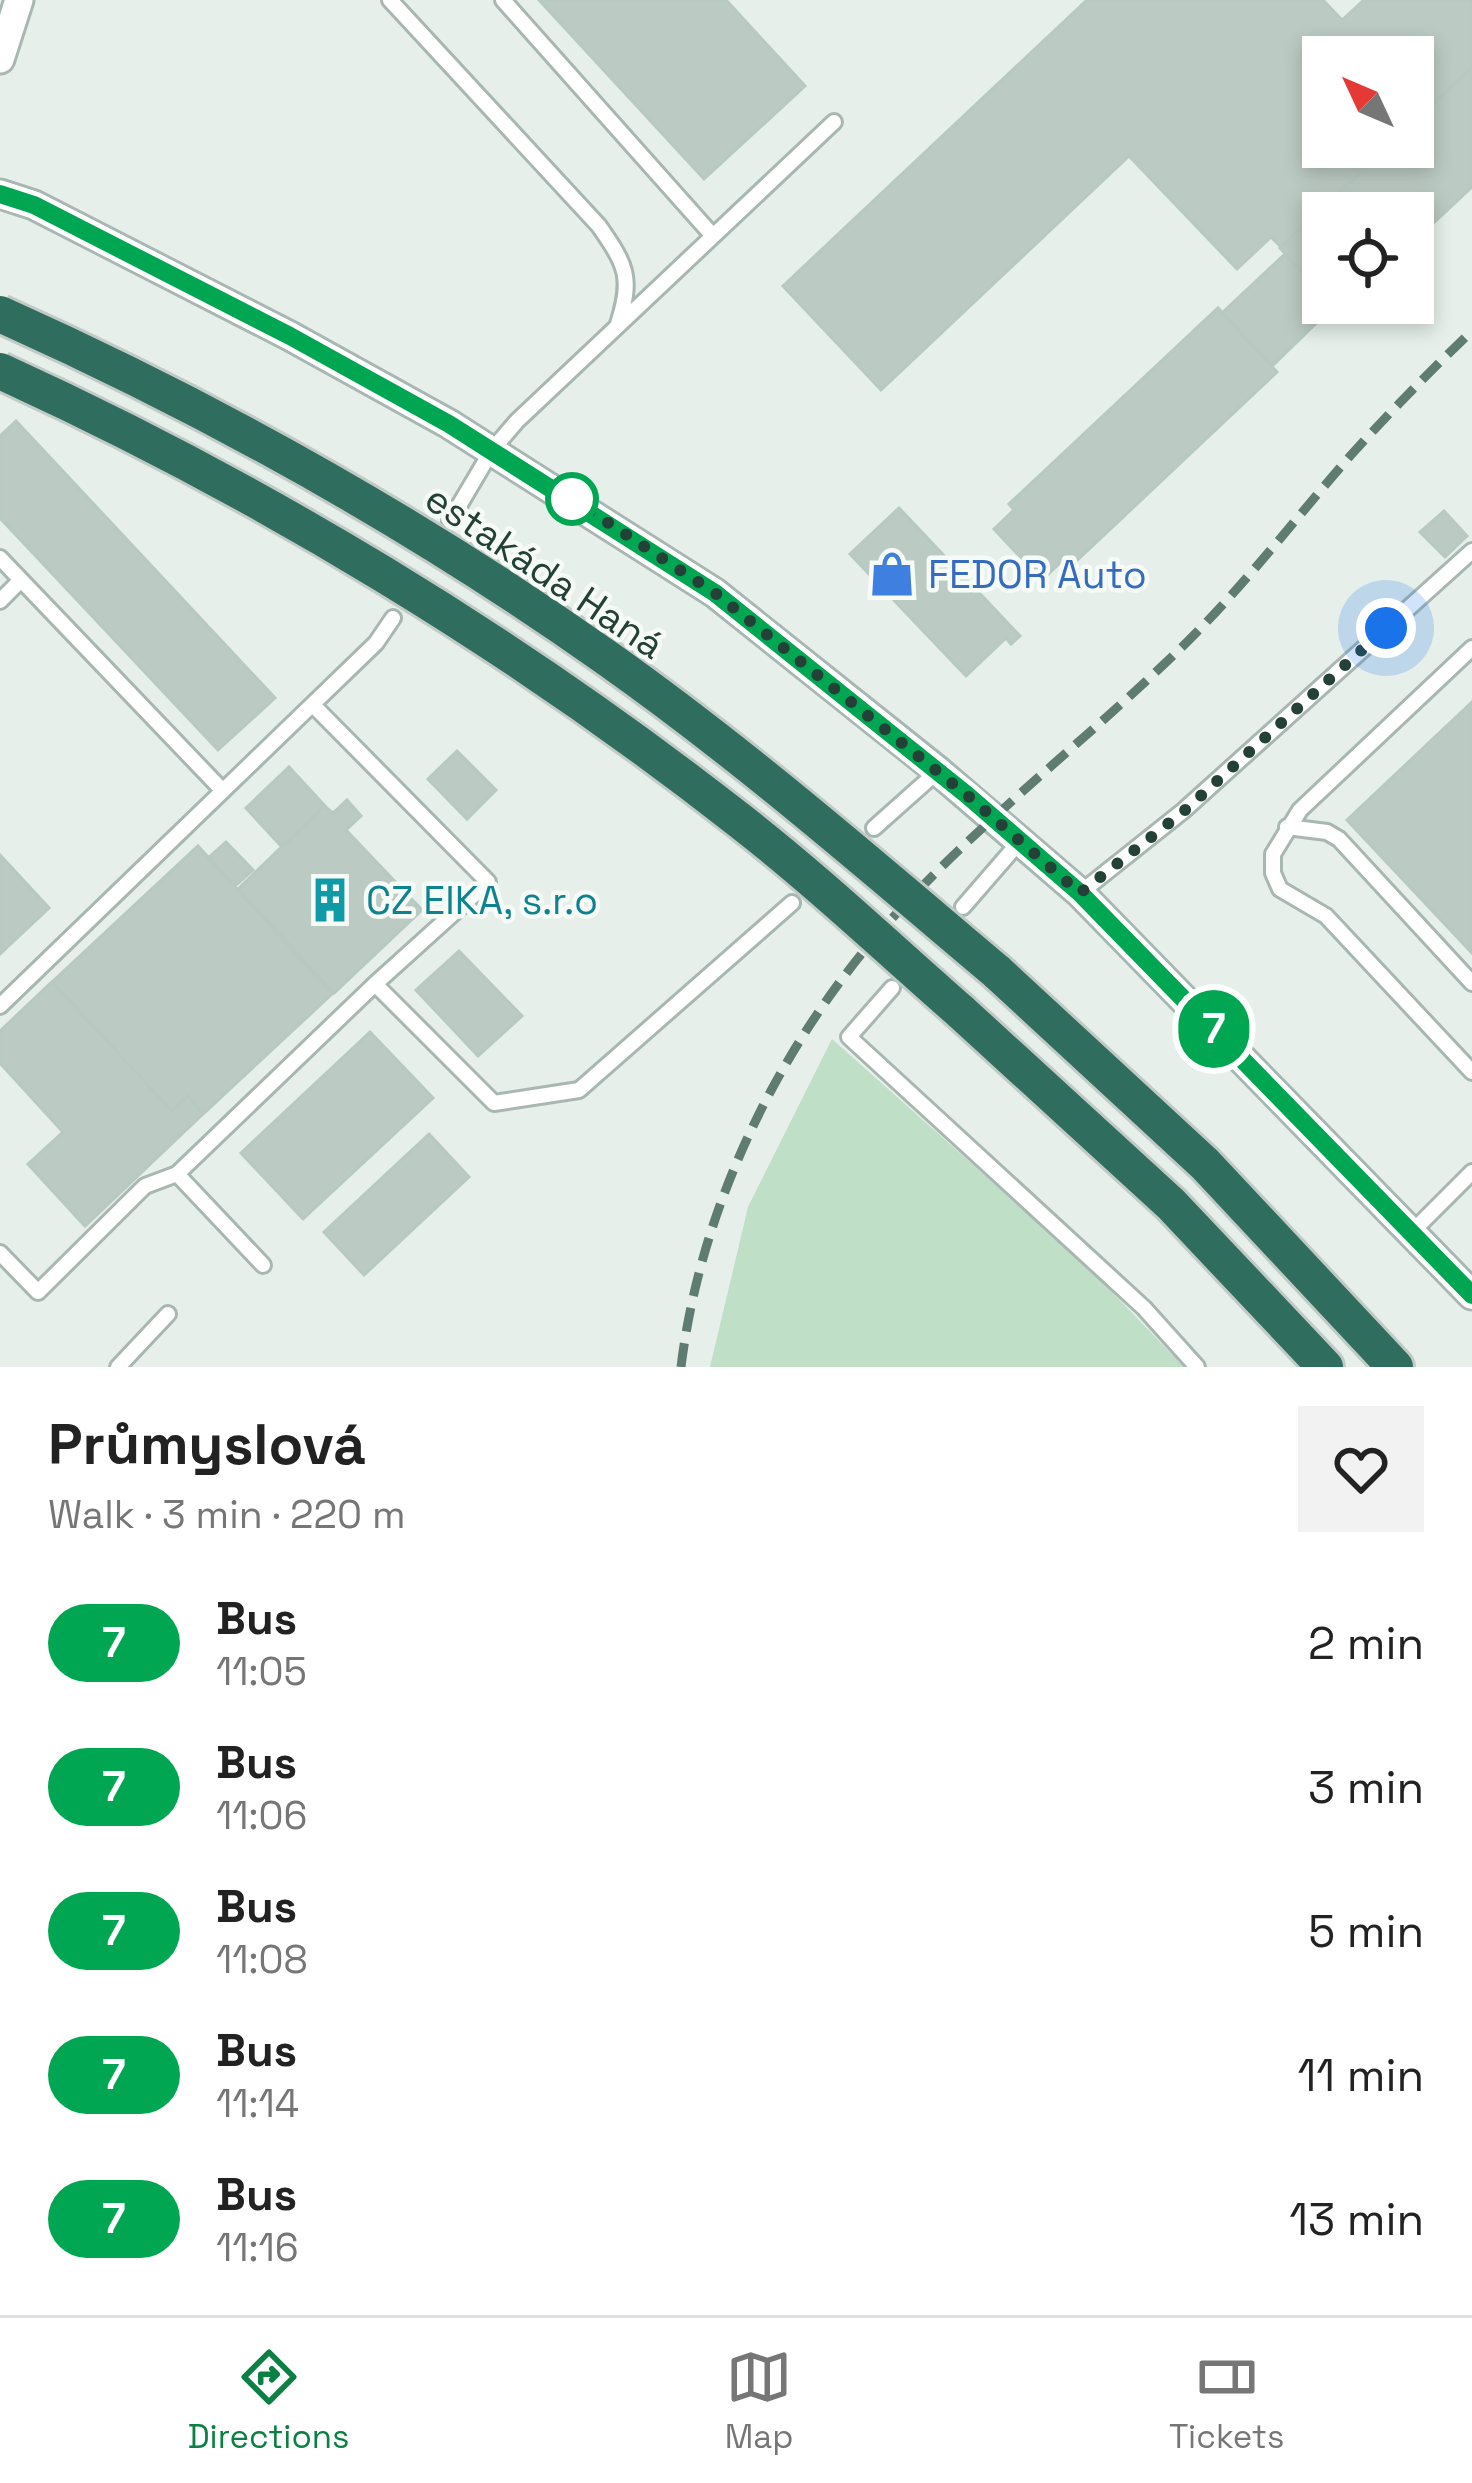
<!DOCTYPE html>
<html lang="en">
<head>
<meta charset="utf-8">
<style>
	body { margin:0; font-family:"Space Grotesk",sans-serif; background:#f2f2f2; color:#222; height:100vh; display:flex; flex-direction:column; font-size:45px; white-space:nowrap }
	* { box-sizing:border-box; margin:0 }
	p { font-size:39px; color:#767676 }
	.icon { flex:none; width:66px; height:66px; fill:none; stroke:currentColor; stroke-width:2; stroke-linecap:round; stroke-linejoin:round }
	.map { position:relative; height:1367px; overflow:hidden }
	.details { display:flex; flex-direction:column; background:#fff; flex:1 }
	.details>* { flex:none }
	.badge { padding:0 24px; border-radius:39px; font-size:42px; line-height:78px }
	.needle { width:78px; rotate:314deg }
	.fabs { position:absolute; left:1302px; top:36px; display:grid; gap:24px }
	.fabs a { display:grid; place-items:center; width:132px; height:132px; border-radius:0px; background:#fff; box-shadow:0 6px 18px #0003; font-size:60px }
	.you { position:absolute; width:60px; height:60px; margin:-30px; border:9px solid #fff; border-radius:50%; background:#1a73e8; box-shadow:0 0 0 18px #1a73e833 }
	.map>.badge { position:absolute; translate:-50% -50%; box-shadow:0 0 0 6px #fff }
	.round { display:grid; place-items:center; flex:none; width:126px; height:126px; border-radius:0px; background:#f2f2f2 }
	.overview { display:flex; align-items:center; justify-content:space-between; height:204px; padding:0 48px }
	h1 { font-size:57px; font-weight:700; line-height:90px }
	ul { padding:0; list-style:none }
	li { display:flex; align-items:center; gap:36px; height:144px; padding:0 48px }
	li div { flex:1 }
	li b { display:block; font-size:45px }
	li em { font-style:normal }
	li .badge { min-width:132px; font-weight:700; text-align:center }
	.dock { display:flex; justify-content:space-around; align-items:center; height:168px; border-top:3px solid #e0e0e0; background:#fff; font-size:33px; color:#767676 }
	.dock a { display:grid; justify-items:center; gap:6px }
	.dock .on { color:#0b8043 }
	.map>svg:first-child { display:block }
</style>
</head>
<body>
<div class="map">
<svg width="1472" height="1367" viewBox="0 0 1472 1367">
	<rect width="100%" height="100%" fill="#e6efea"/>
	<path fill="#bfe0c6" d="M832 1039 1089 1268 1184 1367H710L748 1207Z"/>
	<path fill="#bbcac3" stroke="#b8c9c1" stroke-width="3" d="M539 0H726L805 86 704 179Z
		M1087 0H1323L1342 20 1364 0H1472V67L1413 122V57H1323V147H1387L1281 247 1271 237 1237 269 1129 156 881 390 783 286Z
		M1472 68V187L1413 242V213H1323V294L1280 248 1388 147H1413V124Z
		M1285 254 1323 294V303L1334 306 1272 366 1222 313Z
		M1218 308 1277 372 1069 568 1062 561 1042 580 994 529 1014 510 1009 504Z
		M16 421 275 698 218 750 0 518V436Z
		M899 508 1020 636 1011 644 1006 638 966 676 850 554Z
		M1444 511 1467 536 1445 557 1420 532Z
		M1472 702V953L1347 820Z
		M457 751 496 790 467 819 428 779Z
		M289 767 327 808 324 806 282 847 246 808Z
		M347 800 361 816 346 830 422 910 334 993 238 889 324 806 333 813Z
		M226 842 253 870 235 886 208 858Z
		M198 846 332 994 203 1114 188 1096 172 1111 52 982Z
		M0 855 49 908 0 954Z
		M459 951 522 1016 478 1056 416 990Z
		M52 982 172 1111 188 1096 203 1114 85 1226 28 1164 63 1132 0 1063V1031Z
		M370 1032 433 1098 303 1219 241 1153Z
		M429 1134 469 1177 364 1275 324 1232Z"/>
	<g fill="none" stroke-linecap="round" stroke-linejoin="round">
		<g stroke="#a8b7b1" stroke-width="20">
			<path id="lane" d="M390 0 599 226C626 265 633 277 618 324
				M503 0 713 236
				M450 521 492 450 517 421 834 122
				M0 558 223 791
				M0 601 21 580
				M1472 648 1300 810 1273 854V873L1280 889 1326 916 1472 1072
				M313 705 488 882 375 984 494 1103 579 1090 792 903
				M1287 827 1327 832 1339 839 1472 983
				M874 828 938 771
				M1080 893 1183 811 1472 551
				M963 907 1021 840
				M892 988 849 1037 1144 1308 1197 1367
				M0 1006 376 643 393 618
				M1413 1231 1472 1172
				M0 1253 38 1292 145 1186 177 1174
				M263 1265 177 1174 375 984
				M118 1367 168 1314"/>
		</g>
		<g stroke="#a8b7b1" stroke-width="33">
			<path id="street" d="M0 59 19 0
				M0 194 34 205 290 336 449 424 715 593 938 771 1080 893 1472 1295"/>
		</g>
		<g stroke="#c2cac7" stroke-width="42">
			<path id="highway" d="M996 971 1205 1164 1395 1367
				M960 1011 1171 1204 1325 1367"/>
		</g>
		<use href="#lane" stroke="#fff" stroke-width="14"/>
		<use href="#street" stroke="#fff" stroke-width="27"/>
		<use href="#highway" stroke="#2f6e5e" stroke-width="36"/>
		<path stroke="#5f7c73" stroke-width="9" stroke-dasharray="24 12" stroke-linecap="butt" d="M681 1367C701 1202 784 1035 897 913 985 817 1090 737 1183 646 1244 586 1295 519 1351 455 1390 412 1430 371 1472 331"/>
		<g stroke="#c2cac7" stroke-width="42" stroke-linecap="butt">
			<path id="highway-bridge" d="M0 314C212 409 417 524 607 658 743 754 869 864 996 971
				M0 371C261 490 513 643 739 820 815 879 887 947 960 1011"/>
		</g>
		<use href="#highway-bridge" stroke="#2f6e5e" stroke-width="36"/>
	</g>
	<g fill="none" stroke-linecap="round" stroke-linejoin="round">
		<g stroke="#fff" stroke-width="27">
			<path id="line" d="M0 194 34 205 290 336 449 424 715 593 967 795 1080 893 1472 1295"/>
		</g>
		<use href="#line" stroke="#00a651" stroke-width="18"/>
		<path stroke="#244138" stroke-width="12" stroke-dasharray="0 21.6" d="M572 499 715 593 967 795 1080 893 1183 812 1386 628"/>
	</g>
	<defs>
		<g id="shop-bare" transform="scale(3.6)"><path d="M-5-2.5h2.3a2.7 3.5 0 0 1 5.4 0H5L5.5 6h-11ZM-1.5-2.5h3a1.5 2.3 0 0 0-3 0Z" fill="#3f7fe0" stroke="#f6fbf8" stroke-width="2.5" paint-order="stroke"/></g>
		<g id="building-bare" transform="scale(3.6)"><path d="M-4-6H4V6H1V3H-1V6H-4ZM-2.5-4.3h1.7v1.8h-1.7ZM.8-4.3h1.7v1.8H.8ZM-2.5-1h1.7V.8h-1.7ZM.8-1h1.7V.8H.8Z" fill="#0f9aa8" stroke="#f6fbf8" stroke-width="2.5" paint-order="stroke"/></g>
	</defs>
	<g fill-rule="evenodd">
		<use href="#shop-bare" x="892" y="574"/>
		<use href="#building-bare" x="330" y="900"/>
	</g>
	<circle fill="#fff" stroke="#00a651" stroke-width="6" cx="572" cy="499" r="24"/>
	<g text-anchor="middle" stroke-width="9" stroke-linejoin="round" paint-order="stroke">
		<g font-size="39" fill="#244138" stroke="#f6fbf8">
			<text transform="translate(545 571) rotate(34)" y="14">estakáda Haná</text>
		</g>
		<g font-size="39" fill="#366cbe" stroke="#f6fbf8" text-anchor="start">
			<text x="928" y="588">FEDOR Auto</text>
		</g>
		<g font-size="39" fill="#0d838f" stroke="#f6fbf8" text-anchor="start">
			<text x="366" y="914">CZ EIKA, s.r.o</text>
		</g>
	</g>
</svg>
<div class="fabs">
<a><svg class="needle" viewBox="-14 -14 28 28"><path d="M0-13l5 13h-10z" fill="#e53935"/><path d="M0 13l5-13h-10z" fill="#767676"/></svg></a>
<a><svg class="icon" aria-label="locate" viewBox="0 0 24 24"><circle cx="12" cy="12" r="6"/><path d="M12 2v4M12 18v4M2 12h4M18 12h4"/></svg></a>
</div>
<div class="you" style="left:1386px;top:628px"></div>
<b class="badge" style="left:1214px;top:1029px;background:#00a651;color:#fff">7</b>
</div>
<section class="details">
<div class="overview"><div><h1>Průmyslová</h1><p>Walk · 3 min · 220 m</p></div><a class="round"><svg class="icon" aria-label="heart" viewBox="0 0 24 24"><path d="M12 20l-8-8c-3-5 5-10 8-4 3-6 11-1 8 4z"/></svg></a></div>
<ul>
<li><span class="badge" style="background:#00a651;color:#fff">7</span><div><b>Bus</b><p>11:05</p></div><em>2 min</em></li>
<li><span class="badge" style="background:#00a651;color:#fff">7</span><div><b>Bus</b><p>11:06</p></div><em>3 min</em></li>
<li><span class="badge" style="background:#00a651;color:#fff">7</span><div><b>Bus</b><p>11:08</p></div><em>5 min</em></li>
<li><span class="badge" style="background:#00a651;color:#fff">7</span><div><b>Bus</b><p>11:14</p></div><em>11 min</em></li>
<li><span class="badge" style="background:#00a651;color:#fff">7</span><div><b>Bus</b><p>11:16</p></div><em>13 min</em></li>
</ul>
</section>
<nav class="dock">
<a class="on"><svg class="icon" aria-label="directions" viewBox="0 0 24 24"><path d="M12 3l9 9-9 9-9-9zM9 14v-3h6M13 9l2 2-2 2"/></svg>Directions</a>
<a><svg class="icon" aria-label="map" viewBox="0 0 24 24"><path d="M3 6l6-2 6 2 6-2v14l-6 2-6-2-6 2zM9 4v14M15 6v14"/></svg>Map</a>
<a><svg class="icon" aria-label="tickets" viewBox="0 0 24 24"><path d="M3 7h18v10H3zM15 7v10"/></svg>Tickets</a>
</nav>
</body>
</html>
